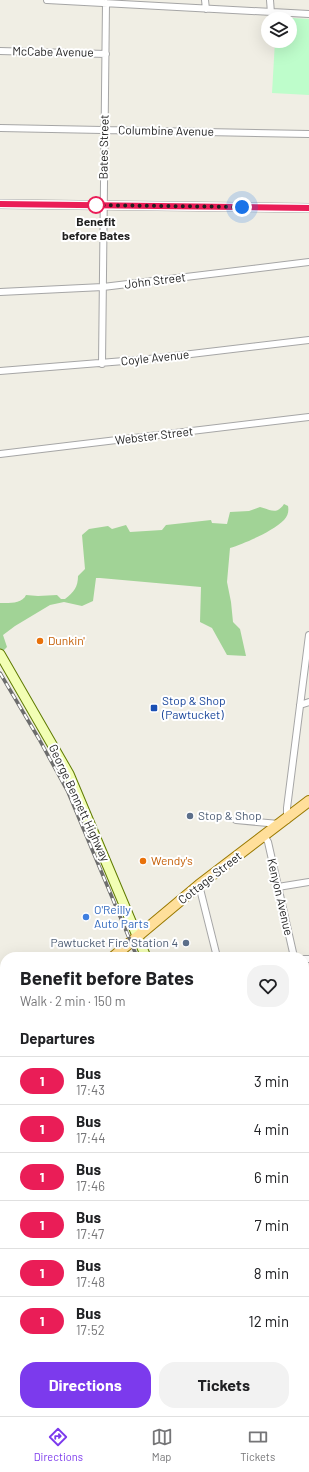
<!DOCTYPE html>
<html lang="en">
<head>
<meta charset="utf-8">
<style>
	body { margin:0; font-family:Barlow,sans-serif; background:#f2f2f2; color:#202124; height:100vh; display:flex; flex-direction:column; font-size:15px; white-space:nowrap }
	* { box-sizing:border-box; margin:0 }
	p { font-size:13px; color:#757577 }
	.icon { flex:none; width:22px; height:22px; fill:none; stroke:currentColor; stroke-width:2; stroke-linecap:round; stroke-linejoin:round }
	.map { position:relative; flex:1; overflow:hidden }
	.drawer { position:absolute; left:0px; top:952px; width:309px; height:464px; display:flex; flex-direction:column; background:#fff; border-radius:16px 16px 0 0; box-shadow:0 4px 16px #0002 }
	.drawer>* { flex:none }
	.badge { padding:0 8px; border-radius:13px; font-size:14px; line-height:26px }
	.buttons { position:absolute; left:261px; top:12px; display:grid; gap:8px }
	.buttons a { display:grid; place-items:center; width:36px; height:36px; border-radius:50%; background:#fff; box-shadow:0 4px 16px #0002; font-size:20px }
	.you { position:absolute; width:20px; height:20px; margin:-10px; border:3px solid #fff; border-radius:50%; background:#1a73e8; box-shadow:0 0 0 6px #1a73e833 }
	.map>.badge { position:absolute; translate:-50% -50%; box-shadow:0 0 0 2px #fff }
	h2 { padding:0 20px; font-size:15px; line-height:36px }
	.round { display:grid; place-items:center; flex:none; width:42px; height:42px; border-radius:16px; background:#f2f2f2 }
	.head { display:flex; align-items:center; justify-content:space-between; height:68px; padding:0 20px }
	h1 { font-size:19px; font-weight:700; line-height:30px }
	.button { display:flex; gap:8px; margin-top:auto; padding:8px 20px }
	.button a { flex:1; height:46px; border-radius:16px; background:#7c3aed; color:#fff; font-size:16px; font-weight:700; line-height:46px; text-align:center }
	.button a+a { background:#f2f2f2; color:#202124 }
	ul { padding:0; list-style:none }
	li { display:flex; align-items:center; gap:12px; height:48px; padding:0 20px; border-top:1px solid #e0e0e0 }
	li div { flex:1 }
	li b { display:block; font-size:15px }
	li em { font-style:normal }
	li .badge { min-width:44px; font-weight:700; text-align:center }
	.tabs { display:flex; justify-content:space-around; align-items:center; height:56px; border-top:1px solid #e0e0e0; background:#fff; font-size:11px; color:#757577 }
	.tabs a { display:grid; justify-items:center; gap:2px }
	.tabs .active { color:#7c3aed }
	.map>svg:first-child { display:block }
</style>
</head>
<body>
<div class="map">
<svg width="309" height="1416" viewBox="0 0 309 1416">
	<rect width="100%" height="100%" fill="#f0eee4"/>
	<path fill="#a1d396" d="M284 504 288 506C289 511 288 516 284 520 272 532 245 543 230 548L227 582 231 602 233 622 240 629 246 656 227 655 212 628 200 622 201 587 100 578H96L93 601 82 606 64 602 50 605 15 626 3 635 7 647 0 654V603C9 603 22 604 26 595L38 596 57 595 61 599H65C74 592 78 587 78 576L85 569 82 535 89 529 108 526 112 529 126 525 130 532 162 530 166 525 211 520 212 523 227 524 230 512 249 511 260 507C270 509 276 516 284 504Z"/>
	<path fill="#a4cbae" d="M0 1098H5V1411H108L111 1416H0Z"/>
	<path fill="#befdcb" d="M276 17 309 19V95L272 93 275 41H290V19H276Z"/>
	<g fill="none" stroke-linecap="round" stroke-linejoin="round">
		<g stroke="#a6a6a6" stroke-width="8">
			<path id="minor" d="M47 0 309 14
				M205 0 206 9
				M270 0 271 13
				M0 51 106 54
				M0 128 309 134
				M0 292 103 287 309 262
				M102 364 106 3
				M0 371 149 359 309 340
				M0 454 309 417
				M300 705 309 702
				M236 820 279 824
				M287 820V808L309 635
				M265 837 268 842 294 957
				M199 885 217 957
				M278 887 309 882
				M304 959H309
				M304 999 309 1021
				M0 1015 5 1027"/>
		</g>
		<g stroke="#a6a6a6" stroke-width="10">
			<path id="tertiary" d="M0 204 309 208"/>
		</g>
		<g stroke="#5f7b00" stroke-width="11">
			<path id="secondary" d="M0 654 69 774 146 957
				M304 1379 309 1392"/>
		</g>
		<g stroke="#997900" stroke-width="12">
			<path id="primary" d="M113 957 199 885 309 801
				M0 1035 5 1032
				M304 1046H309
				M0 1085H5"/>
		</g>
		<use href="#minor" stroke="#fff" stroke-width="6"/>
		<use href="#tertiary" stroke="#fff" stroke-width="8"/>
		<use href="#secondary" stroke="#f2feb4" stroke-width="9"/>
		<use href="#primary" stroke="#ffdf9a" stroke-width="10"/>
		<g stroke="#6d6d6d" stroke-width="3.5">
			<path id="rail" d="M0 673 39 739 68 792 137 957
				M304 1355 309 1367"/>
		</g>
		<use href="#rail" stroke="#fff" stroke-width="2" stroke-dasharray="6" stroke-linecap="butt"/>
	</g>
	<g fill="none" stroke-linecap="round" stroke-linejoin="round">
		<g stroke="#fff" stroke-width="9">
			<path id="line" d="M0 204 309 208"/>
		</g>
		<use href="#line" stroke="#ea1d57" stroke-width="6"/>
		<path stroke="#1f1f1f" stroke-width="4" stroke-dasharray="0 7.2" d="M96 205H89L242 207"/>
	</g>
	<circle fill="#fff" stroke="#ea1d57" stroke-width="2" cx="96" cy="205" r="8"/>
	<g fill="#e8710a" stroke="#fff" stroke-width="1.5">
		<circle cx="40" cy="641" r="4"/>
		<circle cx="143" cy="861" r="4"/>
	</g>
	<rect fill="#1a4fb4" stroke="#fff" stroke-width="1.5" x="150" y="704" width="8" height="8" rx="2"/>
	<g fill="#5c6f8a" stroke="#fff" stroke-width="1.5">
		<circle cx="190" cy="816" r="4"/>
		<circle cx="186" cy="943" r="4"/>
	</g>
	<circle fill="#3f7fe0" stroke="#fff" stroke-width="1.5" cx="86" cy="917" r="4"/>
	<g text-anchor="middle" stroke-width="4" stroke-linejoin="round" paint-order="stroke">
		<g font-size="12" fill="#1f1f1f" stroke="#fff">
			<text transform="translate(53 52) rotate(1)" y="4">McCabe Avenue</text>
			<text transform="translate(166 131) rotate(1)" y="4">Columbine Avenue</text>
			<text transform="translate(104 147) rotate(-89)" y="4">Bates Street</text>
			<text transform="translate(155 281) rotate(-7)" y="4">John Street</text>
			<text transform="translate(155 358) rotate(-6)" y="4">Coyle Avenue</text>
			<text transform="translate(154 436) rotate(-7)" y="4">Webster Street</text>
			<text transform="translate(79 803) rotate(65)" y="4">George Bennett Highway</text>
			<text transform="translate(210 878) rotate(-38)" y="4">Cottage Street</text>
			<text transform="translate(280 897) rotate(77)" y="4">Kenyon Avenue</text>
		</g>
		<g font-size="12" font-weight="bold" fill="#1f1f1f" stroke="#fff">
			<text x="96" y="226">Benefit<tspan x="96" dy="14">before Bates</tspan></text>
		</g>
		<g font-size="12" fill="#c56008" stroke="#fff" text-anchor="start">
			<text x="48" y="645">Dunkin'</text>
			<text x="151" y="865">Wendy's</text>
		</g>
		<g font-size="12" fill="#164399" stroke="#fff" text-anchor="start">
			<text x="162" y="705">Stop &amp; Shop<tspan x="162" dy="14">(Pawtucket)</tspan></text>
		</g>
		<g font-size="12" fill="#4e5e75" stroke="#fff" text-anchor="start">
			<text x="198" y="820">Stop &amp; Shop</text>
			<text x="178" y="947" text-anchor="end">Pawtucket Fire Station 4</text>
		</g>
		<g font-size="12" fill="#366cbe" stroke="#fff" text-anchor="start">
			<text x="94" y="914">O'Reilly<tspan x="94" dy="14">Auto Parts</tspan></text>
		</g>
	</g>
</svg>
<div class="buttons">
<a><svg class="icon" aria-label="layers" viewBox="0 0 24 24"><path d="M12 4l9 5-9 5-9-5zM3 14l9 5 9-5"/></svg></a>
</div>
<div class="you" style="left:242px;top:207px"></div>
<section class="drawer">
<div class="head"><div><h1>Benefit before Bates</h1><p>Walk · 2 min · 150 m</p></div><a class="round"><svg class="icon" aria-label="heart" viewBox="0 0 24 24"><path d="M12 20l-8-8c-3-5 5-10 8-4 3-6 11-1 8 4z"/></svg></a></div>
<h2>Departures</h2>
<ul>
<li><span class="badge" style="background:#ea1d57;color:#fff">1</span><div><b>Bus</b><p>17:43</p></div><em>3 min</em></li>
<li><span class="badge" style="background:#ea1d57;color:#fff">1</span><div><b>Bus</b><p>17:44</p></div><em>4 min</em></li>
<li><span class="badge" style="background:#ea1d57;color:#fff">1</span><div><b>Bus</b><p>17:46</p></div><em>6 min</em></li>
<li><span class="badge" style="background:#ea1d57;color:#fff">1</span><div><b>Bus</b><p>17:47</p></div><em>7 min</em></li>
<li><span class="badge" style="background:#ea1d57;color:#fff">1</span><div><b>Bus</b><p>17:48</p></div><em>8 min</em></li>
<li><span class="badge" style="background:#ea1d57;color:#fff">1</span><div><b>Bus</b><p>17:52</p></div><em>12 min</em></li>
</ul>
<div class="button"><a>Directions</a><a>Tickets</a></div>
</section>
</div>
<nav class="tabs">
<a class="active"><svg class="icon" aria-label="directions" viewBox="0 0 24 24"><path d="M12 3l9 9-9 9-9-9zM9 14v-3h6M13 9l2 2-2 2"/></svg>Directions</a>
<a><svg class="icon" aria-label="map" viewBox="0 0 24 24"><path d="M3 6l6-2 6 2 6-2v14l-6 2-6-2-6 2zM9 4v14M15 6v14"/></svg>Map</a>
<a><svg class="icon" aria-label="tickets" viewBox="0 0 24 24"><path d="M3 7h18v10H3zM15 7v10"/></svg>Tickets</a>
</nav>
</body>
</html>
